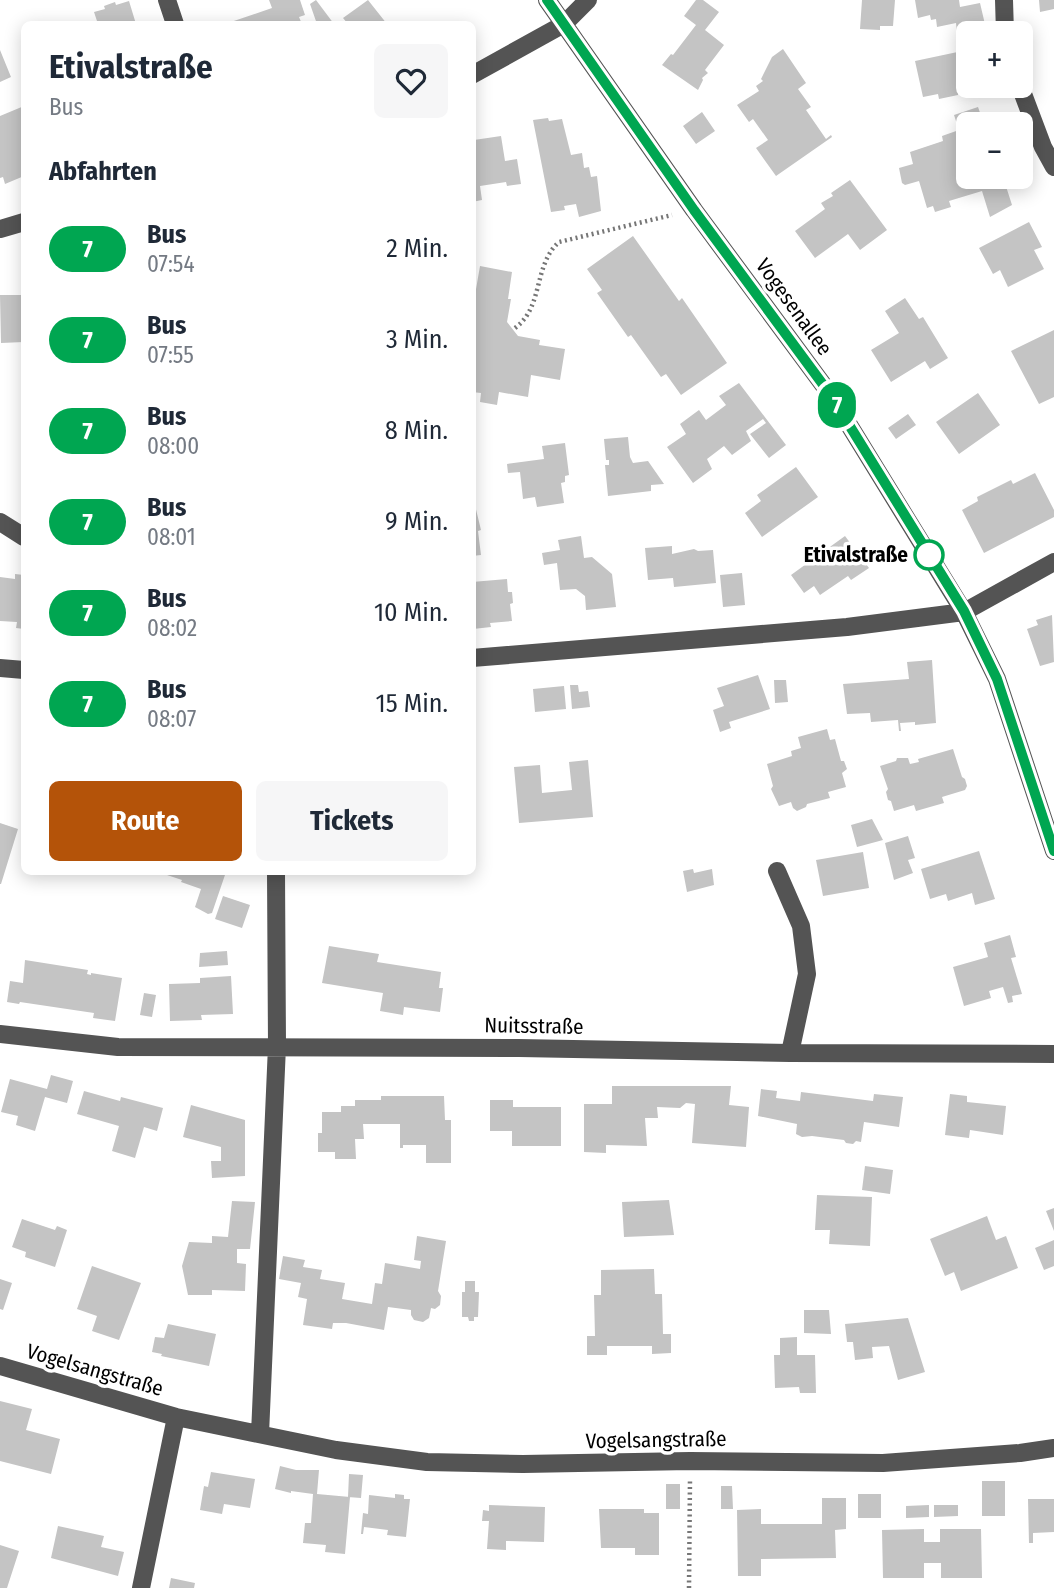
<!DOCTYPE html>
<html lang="de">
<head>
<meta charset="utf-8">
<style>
	body { margin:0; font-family:"Fira Sans Condensed",sans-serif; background:#f6f6f7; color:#1f2937; height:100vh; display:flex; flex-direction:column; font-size:26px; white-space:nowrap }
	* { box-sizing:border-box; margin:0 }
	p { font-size:23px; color:#747a83 }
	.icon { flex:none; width:38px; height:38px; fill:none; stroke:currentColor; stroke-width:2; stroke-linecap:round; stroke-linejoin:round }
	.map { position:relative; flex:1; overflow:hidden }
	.details { position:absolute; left:21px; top:21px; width:455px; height:854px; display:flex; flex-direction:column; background:#fff; border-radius:10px; box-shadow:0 4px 18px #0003 }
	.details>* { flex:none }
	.badge { padding:0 14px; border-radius:23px; font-size:24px; line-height:46px }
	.fabs { position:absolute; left:956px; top:21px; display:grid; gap:14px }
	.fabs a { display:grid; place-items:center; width:77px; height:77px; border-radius:10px; background:#fff; box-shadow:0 4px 18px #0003; font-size:35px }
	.map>.badge { position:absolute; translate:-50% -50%; box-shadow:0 0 0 4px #fff }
	h2 { padding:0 28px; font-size:26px; line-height:63px }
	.round { display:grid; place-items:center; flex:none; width:74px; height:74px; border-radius:10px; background:#f6f6f7 }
	.summary { display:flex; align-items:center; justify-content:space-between; height:119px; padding:0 28px }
	h1 { font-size:33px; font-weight:700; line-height:52px }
	.button { display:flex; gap:14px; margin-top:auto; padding:14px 28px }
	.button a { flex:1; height:80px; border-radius:10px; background:#b45309; color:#fff; font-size:28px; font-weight:700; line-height:80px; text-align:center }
	.button a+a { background:#f6f6f7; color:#1f2937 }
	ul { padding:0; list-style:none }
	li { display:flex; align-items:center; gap:21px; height:91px; padding:0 28px }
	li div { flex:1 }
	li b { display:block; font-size:26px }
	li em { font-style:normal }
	li .badge { min-width:77px; font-weight:700; text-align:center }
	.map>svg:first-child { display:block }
</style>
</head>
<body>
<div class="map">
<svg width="1054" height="1588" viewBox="0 0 1054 1588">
	<rect width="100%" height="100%" fill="#fff"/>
	<path fill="#c4c4c4" d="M269 0H300L305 15 299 17 302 24H225L272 8Z
		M316 0 334 24H317L310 4Z
		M368 0 387 24H348L343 18Z
		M696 0H703L719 12 705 30 724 45 705 70 708 73 702 78 703 80 698 90 662 65 671 54 673 55 696 25 684 16Z
		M862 0H895L893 26H880V30L860 29Z
		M915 0H959L960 7 980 3 987 33H968V42L965 43 962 31 957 32 956 23 937 27 936 19 931 20 930 15 918 18Z
		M1039 0H1054V9L1040 12Z
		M129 1 136 24H98L94 12 105 9 104 6 115 2 116 5Z
		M783 49 806 83 798 89 811 107 806 110 826 139 831 135 832 137 776 176 756 148 768 140 753 119 749 122 737 105 759 91 756 86 763 81 761 79 772 57Z
		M0 50 11 77 0 82Z
		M967 50 968 86 973 87 958 90V95L939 99 938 94 923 97 915 61Z
		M24 106V176L5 184 3 177 0 178V116Z
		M978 107 984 124H968V177H1003L1012 205 990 217 982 191 949 201 951 207 935 212 933 206 927 208 919 181 905 185 902 183 899 168 913 164 910 152 943 141 942 136 959 130 954 115Z
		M702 112 715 131 696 144 683 126Z
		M548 118 549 121 562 119 571 155 582 153 584 168 589 167 591 177 597 176 601 211 579 217 576 204 564 206 565 210 551 212 533 120Z
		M501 136 505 161 517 159 521 184 507 186 506 182 480 186 482 200 472 202 474 140Z
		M850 180 887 230 860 250 848 234 815 258 795 231 825 209 821 203 833 196 831 193Z
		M1029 222 1042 247 1034 250 1044 269 1008 287 1000 270 993 274 979 248Z
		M633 236 679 301 682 298 727 363 681 395 666 374 661 377 631 335 628 337 597 293 602 290 587 269Z
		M480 266 512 272 508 299H511L507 322 518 336 540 340 539 345 565 349 560 380 531 375 528 397 499 392 497 405 480 402 481 393 472 392V295H475Z
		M0 295H24V342L1 343Z
		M905 298 919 319 923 317 948 358 930 369 925 361 891 382 871 350 899 333 885 311Z
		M1054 330V397L1039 404 1011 351Z
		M739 383 786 445 769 458 750 434 766 423 763 419 746 431 751 441 732 455 724 446 707 459 712 469 693 483 667 447 686 434 680 424 699 410 706 420 726 405 719 396Z
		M978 393 1000 425 959 454 936 422Z
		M908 414 916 425 896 439 888 428Z
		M628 437 630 457 633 463 648 461 664 484 651 485V491L608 496 605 465H609V460H606L604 439Z
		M565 443 569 475 565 476V482L561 483 564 503 537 507 535 497 523 499 520 472 508 473 507 464 544 459 542 446Z
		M796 467 818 497 762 537 745 513 761 501 757 495Z
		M1035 473 1054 510V517L984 553 962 510 978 501 977 497 1011 480 1013 484Z
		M472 493 481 530 478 531 481 555 472 556Z
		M581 536 584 558 592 557 612 574 616 607 586 610 585 596 576 589 560 590 557 563 544 565 542 553 560 550 558 540Z
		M845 536 869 568 851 580 848 576 820 595 814 586 804 593 791 575Z
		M672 546V554L694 549 698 551 713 550 716 583 674 587 673 578 648 580 645 548Z
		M742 573 745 605 723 607 720 575Z
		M15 574 24 575V629L16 628 17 622 0 621V577L15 579Z
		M507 579 508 592H512L513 603 510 604 512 621 490 623 491 627 473 629 472 582Z
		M1052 615 1054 662 1040 666 1027 629 1038 625 1036 620Z
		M932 660 936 723 915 725V722L900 723 901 731H899L898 720 871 722 870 713 847 714 843 684 909 679 907 662Z
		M758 675 770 709 729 722 731 728 720 732 713 710 724 706 717 688Z
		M774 680H786L788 702 775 703Z
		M570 685H578L579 692 588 691 590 707 572 709Z
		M564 686 566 709 535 712 533 689Z
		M827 729 830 740 835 739 841 761H844L847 769 842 773 846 787 828 792 830 798 807 804 806 807 797 811 793 808 791 802 779 806 771 789 773 786 767 764 792 756 791 751 801 748 798 737Z
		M953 749 962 777 965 779 967 786 965 790 942 797 944 803 916 811 914 805 894 811 891 801 888 800 886 792 888 789 880 766 896 761 897 758H908L910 764 919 762 918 759Z
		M588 760 593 817 519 823 514 767 540 765 542 793 572 790 569 762Z
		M872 819 883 840 857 847 851 825Z
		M0 823 18 829 1 884H0Z
		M908 836 915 858 908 860 913 873 894 880 885 843Z
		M979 851 995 899 975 905 972 893 948 901 946 894 930 899 921 869Z
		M863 852 869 888 823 896 816 860Z
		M693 869 694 873 712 869 714 885 687 892 683 871Z
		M168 872H226L212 913 208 914 195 907 201 889 181 882 182 880 167 875Z
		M223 896 250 905 242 928 215 919Z
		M1010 935 1016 957 1011 958 1022 994 1012 996 1013 1002 1008 1003 1003 987 989 991 991 998 964 1006 953 967 988 957 984 943Z
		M329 946 379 954 377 962 441 972 439 988H443L440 1012 404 1007 403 1015 380 1011 383 993 322 983Z
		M227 951 228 965 199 967 200 953Z
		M25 960 88 970 87 974 91 975V973L122 978 115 1021 93 1018 94 1013 20 1002 19 1004 7 1002 10 981 23 983Z
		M231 976 233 1014 201 1015 202 1020 170 1021 169 984 200 983V978Z
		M144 993 156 995 152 1017 140 1015Z
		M51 1075 73 1081 67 1103 45 1097 35 1131 16 1125 18 1116 1 1112 10 1079 47 1089Z
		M612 1086H731L729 1105 749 1107 746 1147 692 1143 695 1104 686 1103 680 1108 657 1107 658 1118H645L647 1146 606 1145V1153L584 1152V1104H612Z
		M761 1089 777 1091 776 1098 800 1101 801 1092 873 1101 874 1094 903 1097 899 1127 864 1122 861 1142 856 1141 853 1144 846 1143 844 1140 812 1136 802 1137 796 1134 797 1124 758 1116Z
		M84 1091 120 1101 121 1097 163 1108 157 1131 144 1127 135 1158 112 1151 119 1126 77 1114Z
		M950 1094 967 1096V1102L1006 1106 1003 1135 970 1130 969 1138 945 1135Z
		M381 1096H444L445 1120H451V1163H426V1145H403V1148H400V1124H363L364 1139H355L356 1159H335V1152H318V1133H322V1112H341V1106H355V1100H381Z
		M490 1100H513V1107H561V1146H512V1131H490Z
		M191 1105 245 1120V1176L212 1178 211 1161H221V1147L183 1137Z
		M865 1166 893 1170 890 1194 862 1190Z
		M817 1195 872 1197 870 1246 829 1244 830 1230H815Z
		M669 1200 674 1235 624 1237 622 1202Z
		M232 1201 255 1202 250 1249H237V1263L246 1264 245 1291 212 1290V1295H188L182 1266 189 1242 212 1243V1236L228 1237Z
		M1054 1208V1231L1046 1211Z
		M987 1216 996 1240 1006 1236 1018 1268 961 1291 954 1272 945 1276 930 1239Z
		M22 1219 55 1230 57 1226 67 1230 55 1267 25 1257 26 1252 12 1247Z
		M417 1236 446 1241 438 1291 441 1296 440 1305 435 1309 431 1308 429 1318 423 1322 414 1320 411 1315V1310L388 1307 384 1330 346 1323H333L332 1329 303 1325 307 1299 298 1297 301 1283 279 1279 283 1256 305 1260 303 1267 322 1270 320 1279 345 1283 342 1299 372 1304 375 1283 382 1284 385 1263 420 1269 421 1261 414 1260Z
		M1054 1240V1266L1044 1270 1035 1248Z
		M92 1266 141 1283 119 1340 92 1331 97 1316 77 1309Z
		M654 1269 655 1294H662L663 1334H671V1353L652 1354V1346H607V1355H587V1336H595L594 1295H601V1270Z
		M0 1279 12 1283 3 1310 0 1309Z
		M465 1281H475V1292H479L478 1317H474V1321H469L468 1317H462V1292H465Z
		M804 1310H829L831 1334 804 1333Z
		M908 1318 925 1372 898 1380 889 1346 872 1347 873 1358 855 1360 853 1342H847L845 1324Z
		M168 1324 216 1334 209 1366 161 1356 162 1354 152 1352 155 1337 164 1338Z
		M797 1337V1355H815L816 1393H800L799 1387 775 1388 774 1355H780V1338Z
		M0 1401 32 1409 26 1430 60 1439 51 1474 0 1461Z
		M280 1466 296 1470H319L317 1494 350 1497 345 1554 325 1552 326 1545 303 1543 305 1523H311L313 1494 291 1491V1493L275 1489Z
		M211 1472 255 1479 250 1508 224 1504 222 1514 200 1510 204 1486 208 1487Z
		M349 1474 363 1475 361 1498 348 1497Z
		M982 1481H1005V1516H982Z
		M666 1484H680V1509H666Z
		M721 1486H732L733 1509H721Z
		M395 1494 404 1495V1499H410L406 1537 387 1535 388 1530 364 1527 363 1534H361L363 1513 368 1514 369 1495 395 1498Z
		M858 1494H881V1518H858Z
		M822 1498H846V1529L835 1530 836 1558 761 1559V1576H738L737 1510 761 1509V1524H822Z
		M1028 1499H1054V1532L1033 1533V1543H1029Z
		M489 1505 545 1507 544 1542 506 1541V1550L487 1549 489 1521H482L483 1510 489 1511Z
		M929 1505V1517L906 1518V1506Z
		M934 1505H958V1516L934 1517Z
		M599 1509H644V1513H659V1555H635V1548H601Z
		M58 1526 104 1536 101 1547 124 1552 118 1576 51 1558Z
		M924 1529V1542H940V1529H981L982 1578H941V1563H924V1578H883L882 1530Z
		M0 1545 19 1551 7 1588H0Z
		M171 1578 195 1583 194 1588H169Z"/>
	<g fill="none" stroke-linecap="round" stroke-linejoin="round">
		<path stroke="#767676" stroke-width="4.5" stroke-dasharray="2 3.5" stroke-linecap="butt" d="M515 328C544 307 533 265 559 242L672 215
			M689 1588 690 1479"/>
		<path stroke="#545454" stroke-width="18" d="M167 0 175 24
			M547 0 694 210 830 394 964 612 997 679 1054 851
			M1004 0 1005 33
			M472 75 564 24 588 0
			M1020 86 1043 147 1054 167
			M0 229 24 222
			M0 522 24 537
			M472 658 847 627 964 612 1054 562
			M0 668 24 670
			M777 871 801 926 807 974 790 1053
			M0 1034 118 1047 519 1048 790 1053 1054 1054
			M0 1366 176 1417 336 1450 427 1462 523 1464 690 1461 883 1463 1020 1453 1054 1448
			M260 1434 277 1046 276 872
			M141 1588 176 1417"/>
	</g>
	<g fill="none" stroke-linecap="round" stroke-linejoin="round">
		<g stroke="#fff" stroke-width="16">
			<path id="line" d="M547 0 694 210 830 394 964 611 997 679 1054 851"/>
		</g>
		<use href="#line" stroke="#00a651" stroke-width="10"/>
	</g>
	<circle fill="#fff" stroke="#00a651" stroke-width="3.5" cx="929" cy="555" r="14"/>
	<g text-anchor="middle" stroke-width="7" stroke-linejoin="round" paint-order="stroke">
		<g font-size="21" fill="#000" stroke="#fff">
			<text transform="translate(794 307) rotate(54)" y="7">Vogesenallee</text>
			<text transform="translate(534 1026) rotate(1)" y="7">Nuitsstraße</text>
			<text transform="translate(95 1370) rotate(16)" y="7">Vogelsangstraße</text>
			<text transform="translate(656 1440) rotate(-1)" y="7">Vogelsangstraße</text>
		</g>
		<g font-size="21" font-weight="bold" fill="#000" stroke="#fff" text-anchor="end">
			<text x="908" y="562">Etivalstraße</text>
		</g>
	</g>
</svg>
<div class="fabs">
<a>+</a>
<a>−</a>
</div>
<b class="badge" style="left:837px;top:405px;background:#00a651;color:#fff">7</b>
<section class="details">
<div class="summary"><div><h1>Etivalstraße</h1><p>Bus</p></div><a class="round"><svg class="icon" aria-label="heart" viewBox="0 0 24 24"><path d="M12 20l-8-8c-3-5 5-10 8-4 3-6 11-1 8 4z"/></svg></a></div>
<h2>Abfahrten</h2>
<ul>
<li><span class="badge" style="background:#00a651;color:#fff">7</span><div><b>Bus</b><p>07:54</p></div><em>2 Min.</em></li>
<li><span class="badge" style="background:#00a651;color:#fff">7</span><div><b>Bus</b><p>07:55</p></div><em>3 Min.</em></li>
<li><span class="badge" style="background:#00a651;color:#fff">7</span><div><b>Bus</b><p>08:00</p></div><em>8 Min.</em></li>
<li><span class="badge" style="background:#00a651;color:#fff">7</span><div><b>Bus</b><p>08:01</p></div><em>9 Min.</em></li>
<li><span class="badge" style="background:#00a651;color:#fff">7</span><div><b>Bus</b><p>08:02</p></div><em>10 Min.</em></li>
<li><span class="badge" style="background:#00a651;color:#fff">7</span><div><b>Bus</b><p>08:07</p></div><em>15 Min.</em></li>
</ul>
<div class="button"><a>Route</a><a>Tickets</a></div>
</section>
</div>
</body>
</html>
